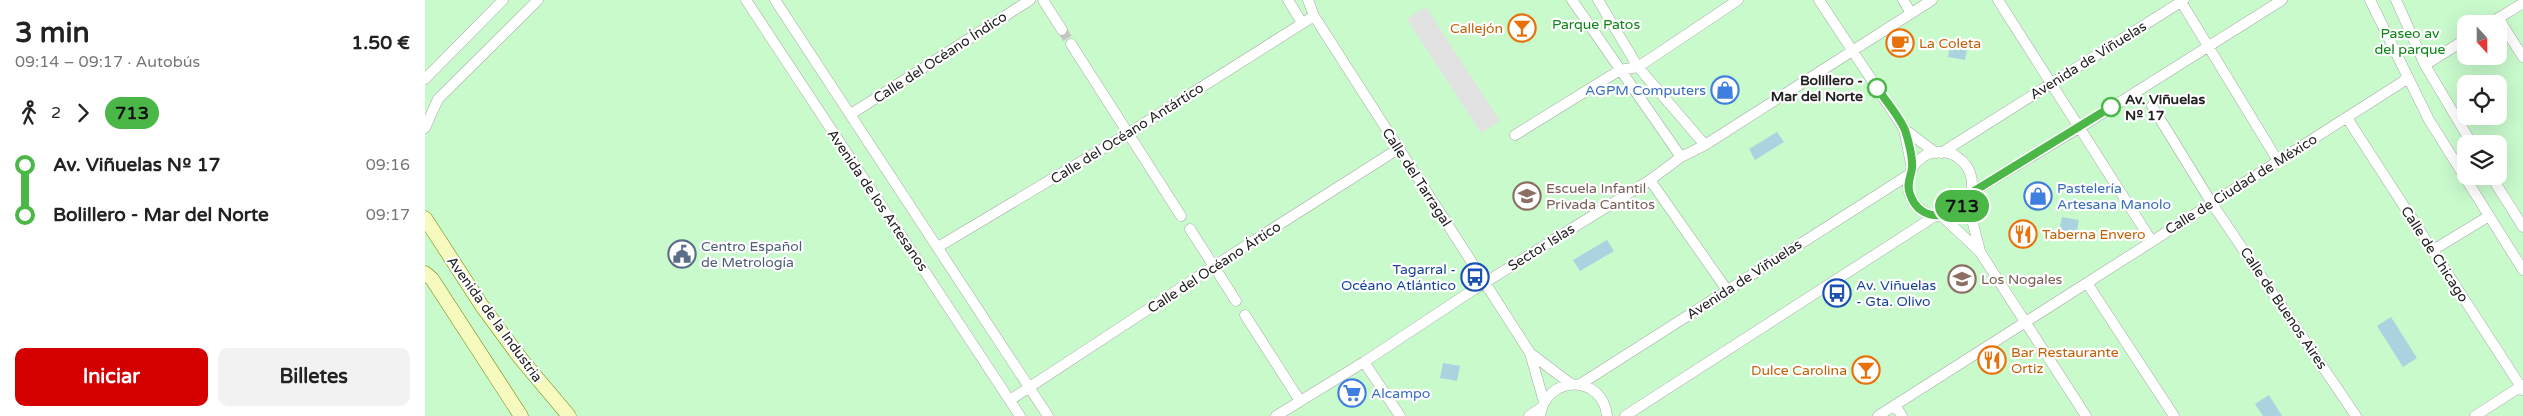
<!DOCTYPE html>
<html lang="es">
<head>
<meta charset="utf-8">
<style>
	body { margin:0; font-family:"Varela Round",sans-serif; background:#f2f2f2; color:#222; height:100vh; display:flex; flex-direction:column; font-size:19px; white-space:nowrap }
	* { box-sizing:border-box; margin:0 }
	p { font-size:16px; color:#767676 }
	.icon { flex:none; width:28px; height:28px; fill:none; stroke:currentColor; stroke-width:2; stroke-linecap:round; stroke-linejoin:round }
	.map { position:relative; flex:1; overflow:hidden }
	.panel { display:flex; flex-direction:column; background:#fff; width:425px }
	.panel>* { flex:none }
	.badge { padding:0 10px; border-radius:16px; font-size:18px; line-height:32px }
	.needle { width:32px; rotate:159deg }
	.buttons { position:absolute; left:2032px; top:15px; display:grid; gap:10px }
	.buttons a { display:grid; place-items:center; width:50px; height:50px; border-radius:10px; background:#fff; box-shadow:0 5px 20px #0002; font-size:25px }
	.map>.badge { position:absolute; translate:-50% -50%; box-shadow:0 0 0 2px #fff }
	.legs { display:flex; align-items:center; gap:8px; height:55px; padding:0 15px; font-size:16px }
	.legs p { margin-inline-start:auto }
	.headline { display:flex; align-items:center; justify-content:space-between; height:85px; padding:0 15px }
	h1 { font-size:28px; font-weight:700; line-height:38px }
	.cta { display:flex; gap:10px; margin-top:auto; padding:10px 15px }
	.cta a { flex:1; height:58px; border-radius:10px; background:#d40000; color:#fff; font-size:20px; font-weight:700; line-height:58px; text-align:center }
	.cta a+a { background:#f2f2f2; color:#222 }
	ul { padding:0 15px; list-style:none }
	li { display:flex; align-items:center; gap:18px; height:50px; font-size:19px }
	li i { display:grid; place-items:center; width:8px; height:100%; margin:0 6px; background:currentColor }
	li i::after { content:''; width:12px; height:12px; margin:-6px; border:4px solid; border-radius:50%; background:#fff }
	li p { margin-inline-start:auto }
	li:first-child i { background:linear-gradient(#0000 50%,currentColor 0) }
	li:last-child i { background:linear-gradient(currentColor 50%,#0000 0) }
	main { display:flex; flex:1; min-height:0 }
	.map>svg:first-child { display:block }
</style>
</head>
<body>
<main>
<section class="panel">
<div class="headline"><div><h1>3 min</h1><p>09:14 – 09:17 · Autobús</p></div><b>1.50 €</b></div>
<div class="legs"><svg class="icon" aria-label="walk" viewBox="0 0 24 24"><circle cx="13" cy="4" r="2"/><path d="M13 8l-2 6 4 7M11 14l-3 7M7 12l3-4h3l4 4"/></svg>2<svg class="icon" aria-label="forward" viewBox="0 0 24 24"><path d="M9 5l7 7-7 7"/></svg><b class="badge" style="background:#4ab747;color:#111">713</b></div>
<ul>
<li><i style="color:#4ab747"></i><b>Av. Viñuelas Nº 17</b><p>09:16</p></li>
<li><i style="color:#4ab747"></i><b>Bolillero - Mar del Norte</b><p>09:17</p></li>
</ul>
<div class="cta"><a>Iniciar</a><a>Billetes</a></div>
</section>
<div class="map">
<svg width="2098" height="416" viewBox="0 0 2098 416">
	<rect width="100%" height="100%" fill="#f2efe9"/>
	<path fill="#c8facc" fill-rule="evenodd" d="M0 0H2098V416H0ZM2041 24H2074V56H2041ZM2041 84H2074V116H2041ZM2041 144H2074V176H2041Z"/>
	<path fill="#e2e2e2" d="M1001 7 1075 121 1056 133 982 19Z"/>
	<path fill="#aad3df" d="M1526 42 1543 45 1540 60 1523 57Z
		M1352 132 1359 142 1330 160 1324 149Z
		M1637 217 1654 220 1651 236 1634 232Z
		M1182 240 1189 251 1155 271 1148 260Z
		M1966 317 1992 358 1978 367 1952 326Z
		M1018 363 1035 366 1032 381 1015 378Z
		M1844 395 1857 416H1838L1830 404Z"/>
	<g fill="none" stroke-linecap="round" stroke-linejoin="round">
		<path stroke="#c8c6c1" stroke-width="10" stroke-dasharray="10 5" stroke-linecap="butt" d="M637 30 646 44"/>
		<g stroke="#a9a9a9" stroke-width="11">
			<path id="street" d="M321 0 595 416
				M350 0 623 416
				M618 0 637 30
				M863 0 877 23
				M883 0 889 16 1105 353 1119 402
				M1147 0 1256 157
				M1173 0 1213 67 1280 145
				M1394 0 1479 129 1511 153
				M1478 0 1486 13
				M1573 0 1726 240
				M1755 0 1853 161
				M1945 0 2004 120 2098 270
				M1971 0 2000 65 2047 144
				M2073 18 2098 57
				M2064 24 2098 3
				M646 44 756 216
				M2000 65 2041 39
				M0 79 78 0
				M1727 106 1786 202 1931 416
				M426 114 605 0
				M1922 118 2098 390
				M0 128 13 99 113 0
				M1479 129 1487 169
				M1090 135 1195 70 1213 67 1313 0
				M1483 184a32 32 0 1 1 64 0a32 32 0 1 1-64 0Z
				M1516 153 1759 0
				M2066 176 2098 227
				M1225 180 1302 290
				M1546 193 1654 128 1857 0
				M1542 200 1555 251
				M1517 216 1555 252 1661 416
				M765 229 811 301
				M513 247 704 133 889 16
				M2008 250 2064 216
				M1662 283 1749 416
				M820 315 875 401
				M1105 353 1146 384
				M939 362 975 416
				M1154 385 1485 174
				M585 400 789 266 973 149
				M1470 405 1477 416
				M851 416 939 362 1048 290 1225 180 1256 157 1280 145 1507 0
				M1104 416 1116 408
				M1115 416C1121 374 1178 374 1182 416
				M1200 416 1510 216
				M1453 416 1982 79
				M2050 416 2098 385"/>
		</g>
		<g stroke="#707d05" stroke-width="15">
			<path id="secondary" d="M0 218 57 306 96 359 144 416
				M0 273 7 279 96 416"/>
		</g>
		<use href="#street" stroke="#fff" stroke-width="10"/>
		<use href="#secondary" stroke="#f7fabf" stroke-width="14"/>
	</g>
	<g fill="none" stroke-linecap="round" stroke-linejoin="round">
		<g stroke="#fff" stroke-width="11">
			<path id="line-1" d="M1452 88C1461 101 1474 116 1480 130 1483 139 1488 158 1487 168 1486 177 1481 184 1485 194 1495 226 1535 219 1546 193L1686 107"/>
		</g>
		<use href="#line-1" stroke="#4ab747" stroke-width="8"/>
	</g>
	<defs>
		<g id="bar-ring" transform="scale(1.4375)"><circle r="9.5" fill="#fff" stroke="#e8710a" stroke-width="1.5"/><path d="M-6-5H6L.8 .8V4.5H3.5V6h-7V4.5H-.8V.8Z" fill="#e8710a"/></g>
		<g id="cafe-ring" transform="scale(1.4375)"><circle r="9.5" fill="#fff" stroke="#e8710a" stroke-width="1.5"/><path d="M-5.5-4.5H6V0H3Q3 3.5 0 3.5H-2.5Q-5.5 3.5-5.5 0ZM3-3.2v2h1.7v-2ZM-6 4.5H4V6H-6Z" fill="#e8710a"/></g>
		<g id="shop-ring" transform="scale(1.4375)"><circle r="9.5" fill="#fff" stroke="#3f7fe0" stroke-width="1.5"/><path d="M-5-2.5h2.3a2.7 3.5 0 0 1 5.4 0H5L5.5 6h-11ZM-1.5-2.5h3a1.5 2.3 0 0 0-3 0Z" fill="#3f7fe0"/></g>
		<g id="school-ring" transform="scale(1.4375)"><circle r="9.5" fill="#fff" stroke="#8d6e63" stroke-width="1.5"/><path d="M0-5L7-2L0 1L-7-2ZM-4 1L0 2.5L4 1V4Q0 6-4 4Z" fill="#8d6e63"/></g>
		<g id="restaurant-ring" transform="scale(1.4375)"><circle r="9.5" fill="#fff" stroke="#e8710a" stroke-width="1.5"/><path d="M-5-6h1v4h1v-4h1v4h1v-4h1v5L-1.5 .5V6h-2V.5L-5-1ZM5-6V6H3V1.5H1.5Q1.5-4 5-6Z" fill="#e8710a"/></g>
		<g id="civic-ring" transform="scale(1.4375)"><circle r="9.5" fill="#fff" stroke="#5c6f8a" stroke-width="1.5"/><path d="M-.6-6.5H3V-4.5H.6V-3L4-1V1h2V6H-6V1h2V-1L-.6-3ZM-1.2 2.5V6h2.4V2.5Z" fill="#5c6f8a"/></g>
		<g id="bus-ring" transform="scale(1.4375)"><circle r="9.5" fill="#fff" stroke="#1a4fb4" stroke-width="1.5"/><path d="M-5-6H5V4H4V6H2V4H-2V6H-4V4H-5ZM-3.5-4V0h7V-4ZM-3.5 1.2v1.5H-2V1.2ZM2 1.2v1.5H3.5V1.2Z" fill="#1a4fb4"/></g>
		<g id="supermarket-ring" transform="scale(1.4375)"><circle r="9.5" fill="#fff" stroke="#3f7fe0" stroke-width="1.5"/><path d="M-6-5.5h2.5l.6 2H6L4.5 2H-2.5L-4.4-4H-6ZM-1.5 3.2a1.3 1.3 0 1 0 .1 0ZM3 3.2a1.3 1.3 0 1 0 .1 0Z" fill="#3f7fe0"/></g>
	</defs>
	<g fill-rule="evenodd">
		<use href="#bar-ring" x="1097" y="28"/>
		<use href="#cafe-ring" x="1475" y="43"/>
		<use href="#shop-ring" x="1300" y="90"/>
		<use href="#school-ring" x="1102" y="196"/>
		<use href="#shop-ring" x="1613" y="196"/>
		<use href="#restaurant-ring" x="1598" y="234"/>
		<use href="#civic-ring" x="257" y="254"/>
		<use href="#bus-ring" x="1050" y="277"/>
		<use href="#school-ring" x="1537" y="279"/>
		<use href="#bus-ring" x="1412" y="293"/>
		<use href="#restaurant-ring" x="1567" y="360"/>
		<use href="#bar-ring" x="1441" y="370"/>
		<use href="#supermarket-ring" x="927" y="393"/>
	</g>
	<g fill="#fff" stroke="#4ab747" stroke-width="2.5">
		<circle cx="1452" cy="88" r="9"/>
		<circle cx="1686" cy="107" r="9"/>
	</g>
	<g text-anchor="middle" stroke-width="4.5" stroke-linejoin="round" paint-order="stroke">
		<g font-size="14" fill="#0c8416" stroke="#fff">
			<text x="1171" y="29">Parque Patos</text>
			<text x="1985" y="38">Paseo av<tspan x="1985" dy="16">del parque</tspan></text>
		</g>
		<g font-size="14" fill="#c56008" stroke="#fff" text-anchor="start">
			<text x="1078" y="33" text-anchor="end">Callejón</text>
			<text x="1494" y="48">La Coleta</text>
			<text x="1617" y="239">Taberna Envero</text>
			<text x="1586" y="357">Bar Restaurante<tspan x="1586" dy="16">Ortiz</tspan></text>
			<text x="1422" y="375" text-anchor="end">Dulce Carolina</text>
		</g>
		<g font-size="14" fill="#222" stroke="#fff">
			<text transform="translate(515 57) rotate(-33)" y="5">Calle del Océano Índico</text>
			<text transform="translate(1663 60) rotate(-32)" y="5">Avenida de Viñuelas</text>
			<text transform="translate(702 133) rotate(-32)" y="5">Calle del Océano Antártico</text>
			<text transform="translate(992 177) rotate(57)" y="5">Calle del Tarragal</text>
			<text transform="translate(1816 184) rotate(-32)" y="5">Calle de Ciudad de México</text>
			<text transform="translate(453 200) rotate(56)" y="5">Avenida de los Artesanos</text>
			<text transform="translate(1116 247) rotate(-32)" y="5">Sector Islas</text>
			<text transform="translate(2010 254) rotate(57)" y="5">Calle de Chicago</text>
			<text transform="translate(789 267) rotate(-33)" y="5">Calle del Océano Ártico</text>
			<text transform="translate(1319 279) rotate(-33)" y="5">Avenida de Viñuelas</text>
			<text transform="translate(1859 308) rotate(56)" y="5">Calle de Buenos Aires</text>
			<text transform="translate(70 319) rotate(54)" y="5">Avenida de la Industria</text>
		</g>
		<g font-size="14" font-weight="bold" fill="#222" stroke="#fff" text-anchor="end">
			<text x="1438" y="85">Bolillero -<tspan x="1438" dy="16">Mar del Norte</tspan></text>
			<text x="1700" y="104" text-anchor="start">Av. Viñuelas<tspan x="1700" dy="16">Nº 17</tspan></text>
		</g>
		<g font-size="14" fill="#366cbe" stroke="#fff" text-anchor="start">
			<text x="1281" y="95" text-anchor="end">AGPM Computers</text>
			<text x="1632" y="193">Pastelería<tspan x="1632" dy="16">Artesana Manolo</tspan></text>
			<text x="946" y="398">Alcampo</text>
		</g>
		<g font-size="14" fill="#785e54" stroke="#fff" text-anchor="start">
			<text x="1121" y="193">Escuela Infantil<tspan x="1121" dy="16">Privada Cantitos</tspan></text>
			<text x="1556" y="284">Los Nogales</text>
		</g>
		<g font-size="14" fill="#4e5e75" stroke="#fff" text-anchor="start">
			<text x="276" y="251">Centro Español<tspan x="276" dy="16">de Metrología</tspan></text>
		</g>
		<g font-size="14" fill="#164399" stroke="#fff" text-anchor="end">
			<text x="1031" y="274">Tagarral -<tspan x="1031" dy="16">Océano Atlántico</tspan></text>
			<text x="1431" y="290" text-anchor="start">Av. Viñuelas<tspan x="1431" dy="16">- Gta. Olivo</tspan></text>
		</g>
	</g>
</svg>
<div class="buttons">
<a><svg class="needle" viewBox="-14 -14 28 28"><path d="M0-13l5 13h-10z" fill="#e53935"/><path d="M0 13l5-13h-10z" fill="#767676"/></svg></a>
<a><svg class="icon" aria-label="locate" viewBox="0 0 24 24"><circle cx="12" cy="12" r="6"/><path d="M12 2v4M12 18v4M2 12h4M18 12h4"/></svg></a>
<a><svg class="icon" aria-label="layers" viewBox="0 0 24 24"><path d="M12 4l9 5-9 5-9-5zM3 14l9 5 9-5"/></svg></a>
</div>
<b class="badge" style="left:1537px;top:206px;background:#4ab747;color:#111">713</b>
</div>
</main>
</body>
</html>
